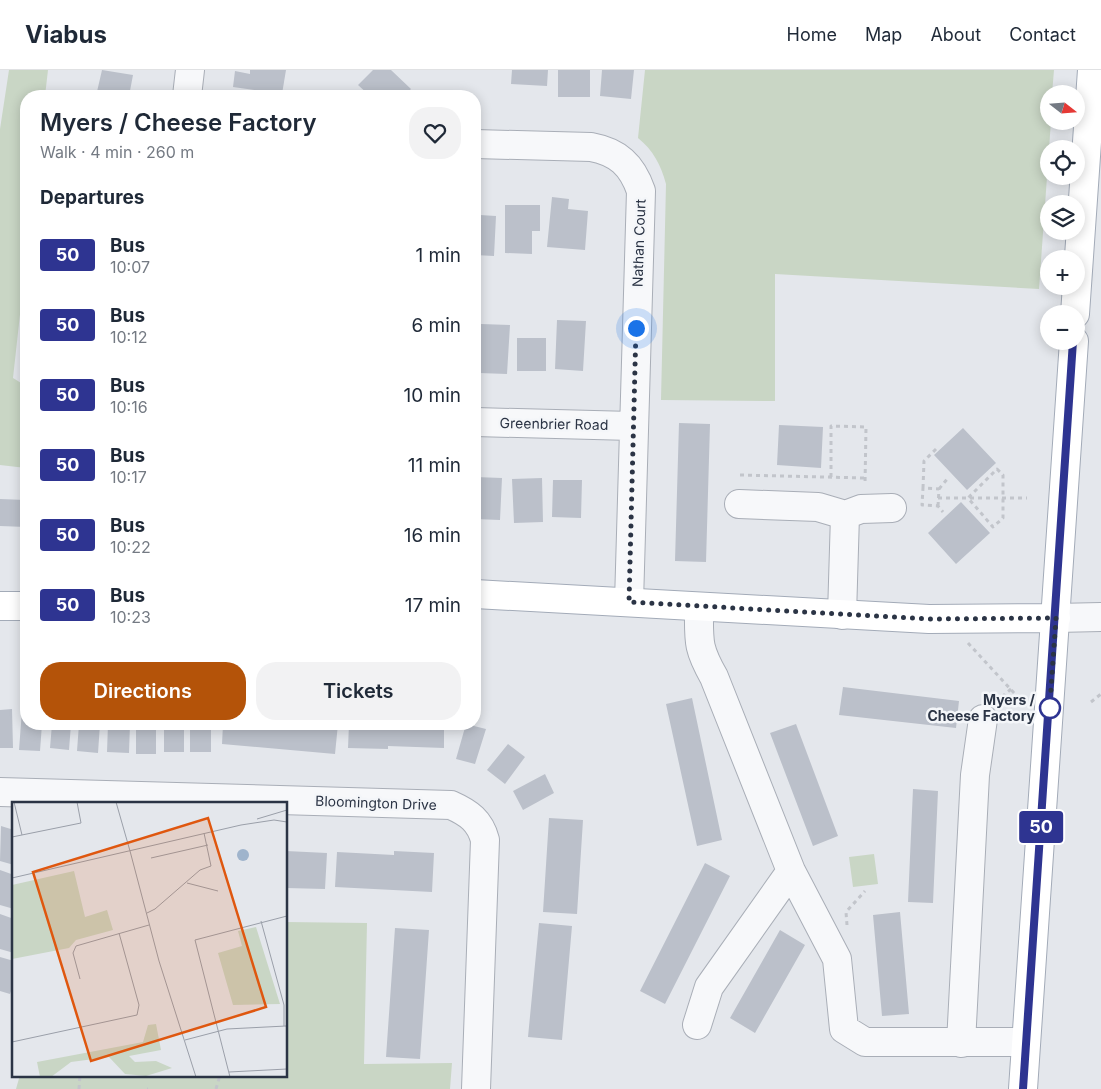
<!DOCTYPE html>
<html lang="en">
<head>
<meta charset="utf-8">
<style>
	body { margin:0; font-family:Inter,sans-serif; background:#f2f2f3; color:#1f2937; height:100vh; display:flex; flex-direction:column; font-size:19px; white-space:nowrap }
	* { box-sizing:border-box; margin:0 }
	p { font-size:16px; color:#747a83 }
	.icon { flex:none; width:28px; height:28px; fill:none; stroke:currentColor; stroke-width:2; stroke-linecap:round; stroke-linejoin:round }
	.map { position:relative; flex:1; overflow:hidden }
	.sheet { position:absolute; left:20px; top:20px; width:461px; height:640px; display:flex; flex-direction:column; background:#fff; border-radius:20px; box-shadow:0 2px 12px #0003 }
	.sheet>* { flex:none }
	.badge { padding:0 10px; border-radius:4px; font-size:18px; line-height:32px }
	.needle { width:32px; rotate:107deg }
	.tools { position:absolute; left:1040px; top:15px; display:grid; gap:10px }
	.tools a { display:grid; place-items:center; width:45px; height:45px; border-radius:50%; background:#fff; box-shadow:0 2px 12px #0003; font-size:25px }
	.you { position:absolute; width:25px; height:25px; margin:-12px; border:4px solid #fff; border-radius:50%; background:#1a73e8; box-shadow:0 0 0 8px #1a73e833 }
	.map>.badge { position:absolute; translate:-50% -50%; box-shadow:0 0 0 2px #fff }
	h2 { padding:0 20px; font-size:19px; line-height:45px }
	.round { display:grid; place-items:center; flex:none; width:52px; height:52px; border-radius:20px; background:#f2f2f3 }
	.summary { display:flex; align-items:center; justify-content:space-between; height:85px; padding:0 20px }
	h1 { font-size:24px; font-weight:600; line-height:38px }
	.action { display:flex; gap:10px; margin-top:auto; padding:10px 20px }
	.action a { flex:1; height:58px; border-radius:20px; background:#b45309; color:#fff; font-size:20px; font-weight:600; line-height:58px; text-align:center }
	.action a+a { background:#f2f2f3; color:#1f2937 }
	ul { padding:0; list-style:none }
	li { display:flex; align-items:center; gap:15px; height:70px; padding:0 20px }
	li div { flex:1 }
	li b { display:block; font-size:19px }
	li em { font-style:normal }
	li .badge { min-width:55px; font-weight:700; text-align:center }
	header { display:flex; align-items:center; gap:30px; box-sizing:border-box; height:70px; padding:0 25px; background:#fff; border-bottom:1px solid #e0e1e3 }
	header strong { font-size:24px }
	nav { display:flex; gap:28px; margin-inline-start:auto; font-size:18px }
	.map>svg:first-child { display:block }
</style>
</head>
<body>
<header>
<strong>Viabus</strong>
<nav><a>Home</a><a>Map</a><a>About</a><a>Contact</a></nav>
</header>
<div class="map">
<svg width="1101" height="1019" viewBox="0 0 1101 1019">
	<rect width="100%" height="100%" fill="#e4e7ec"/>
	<path fill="#c9d6c5" d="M9 0H48L45 26H26V190L13 308 26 316V398L0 395V59Z
		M645 0H1054L1052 24H1049V51H1051L1039 219 775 204V331L661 330 666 114C661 95 653 80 638 68Z
		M874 784 878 814 853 817 849 787Z
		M286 852 367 853 364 994 452 993 450 1019H16L20 1005H286Z"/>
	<path fill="#bbc0ca" d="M102 0 133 5 129 26H96Z
		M250 0H286L282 24 233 17 235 1 250 4Z
		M373 0H391L411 19 404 26 389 24 370 26 358 15Z
		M512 0H548L547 16 511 14Z
		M558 0H590V27H558Z
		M602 0H634L631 29 600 26Z
		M552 127 569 129 568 139 588 141 585 180 547 177Z
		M505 135H540V161H532V184L505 183Z
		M480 145 496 146 494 186 475 185V156H479Z
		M557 250 586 251 583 301 555 299Z
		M481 254 510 255 507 304 479 303Z
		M517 268H546V301H517Z
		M679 353 710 354 706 492 675 491Z
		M779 355 823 357 821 398 777 395Z
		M963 358 996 393 967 420 934 385Z
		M475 407 502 408 500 450 475 449Z
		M542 408 543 452 514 453 512 409Z
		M553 410H582L581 448 552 447Z
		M0 429 26 430V457L0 456Z
		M961 432 990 463 956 494 928 463Z
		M843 617 959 631 956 658 839 645Z
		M692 628 722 770 697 776 666 634Z
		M12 639 13 678H0V640Z
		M22 640H26V654H42L40 681 19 680Z
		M52 654H71L69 680 50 678Z
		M79 654H100L98 683 77 681Z
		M108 654H130L129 683 107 682Z
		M136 654H156V684H136Z
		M164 654H184V682H164Z
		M190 654H211V682H190Z
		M223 654H338L335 684 222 674Z
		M349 654H444V678L388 676V679L348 678Z
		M466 654 486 659 475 694 456 689Z
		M796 654 838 766 813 776 770 663Z
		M508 674 525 687 505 714 487 700Z
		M545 704 554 723 523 740 513 721Z
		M913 719 938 721 933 833 908 832Z
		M549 748 583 750 577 844 543 842Z
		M1 756 14 760V795L0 791Z
		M286 781 327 783 325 819 286 818Z
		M394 781 434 783 432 822 335 817 337 782 394 785Z
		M705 793 730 806 665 934 640 921Z
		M0 800 14 805V839L0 835Z
		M900 842 909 944 882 946 873 845Z
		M0 844 14 849V883L0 879Z
		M539 853 572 856 562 970 528 967Z
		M395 858 429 860 420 989 386 987Z
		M780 860 805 875 755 963 730 948Z
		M0 887 14 891V912L10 924 0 921Z"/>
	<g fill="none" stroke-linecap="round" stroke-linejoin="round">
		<g stroke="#a9aeb7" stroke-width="30">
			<path id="minor" d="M187 26 190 0
				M475 74 591 77C618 82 632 95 641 121L629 532
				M475 352 632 356
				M739 434 818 437 845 445 842 545
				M845 445 861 439 892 438
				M699 538C699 571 697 577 714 607L791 801 837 889 844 959 865 972H1026
				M1056 548 1101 547
				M0 722 451 735C469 743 480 751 485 770L476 1019
				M697 955 709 917 791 801
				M961 973 975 705 983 649"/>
		</g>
		<g stroke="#a3abb8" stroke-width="30">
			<path id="major" d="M1075 244 1092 0
				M475 524 929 549 1056 548
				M0 536H26
				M1023 1019 1074 271"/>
		</g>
		<path stroke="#c2c5cb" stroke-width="3" stroke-dasharray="4 4" stroke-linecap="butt" d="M997 399 1003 405V448L993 457 968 428Z
			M740 405 865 408
			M831 407V356L866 357 865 415
			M923 418 924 391 937 378
			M939 419 948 408
			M938 428H1027
			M938 436 939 419 923 418 922 435 938 436 943 442
			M968 573 1015 624
			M996 632 1011 619
			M1091 632 1101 624
			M847 855 846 842 865 821
			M79 1019 80 1005
			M147 1019H148
			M216 1019 220 1005"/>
		<use href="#minor" stroke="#f7f8fa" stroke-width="28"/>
		<use href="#major" stroke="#fff" stroke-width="28"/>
	</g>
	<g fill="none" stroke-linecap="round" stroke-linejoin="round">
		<g stroke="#fff" stroke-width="11">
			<path id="line" d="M1023 1019 1073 271"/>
		</g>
		<use href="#line" stroke="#2e3491" stroke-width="8"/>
		<path stroke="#2b3445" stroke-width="5" stroke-dasharray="0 9" d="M636 258 629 532 929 549 1056 548 1049 647 1050 638"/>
	</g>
	<circle fill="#fff" stroke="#2e3491" stroke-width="2.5" cx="1050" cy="638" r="10"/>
	<g text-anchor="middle" stroke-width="5" stroke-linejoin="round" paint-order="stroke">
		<g font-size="14" fill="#2b3445" stroke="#f4f6f9">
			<text transform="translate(639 173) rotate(-88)" y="5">Nathan Court</text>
			<text transform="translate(554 354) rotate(1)" y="5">Greenbrier Road</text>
			<text transform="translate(376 733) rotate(2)" y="5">Bloomington Drive</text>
		</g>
		<g font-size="14" font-weight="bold" fill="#2b3445" stroke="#f4f6f9" text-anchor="end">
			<text x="1035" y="635">Myers /<tspan x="1035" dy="16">Cheese Factory</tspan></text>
		</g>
	</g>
	<g transform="translate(12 732)">
		<rect width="275" height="275" fill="#e4e7ec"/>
		<path d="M62 69 73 115 95 108 101 128 64 138 57 146 0 157V83ZM244 125 268 202 221 203 206 151 230 144 226 129ZM144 222 149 248 117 254 123 260 144 259 160 266 134 274 113 272 97 255 59 260 39 275H28L25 260 131 240 136 223Z" fill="#c9d6c5"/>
		<path d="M225 53a6 6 0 1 1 12 0a6 6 0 1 1-12 0Z" fill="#9fb4cc"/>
		<path fill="none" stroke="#9a9fa9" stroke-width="1" d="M2 0 10 33M104 0 118 49M142 0H160M245 17 275 8M0 35 69 21 65 0M118 49 147 159 184 275M139 56 196 43M0 76 229 23 262 18 275 20M175 81 206 89M135 111 143 107 188 68 199 64 192 31M249 119 272 203V224M68 177 61 151 64 144 137 123M173 238 215 227 274 224M0 240 125 213 127 203 107 131M217 270 275 267M218 275 183 138 275 114"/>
		<path fill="#df570f" fill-opacity="0.15" stroke="#df570f" stroke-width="2.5" d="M196 16 254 205 79 259 21 70Z"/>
		<rect width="275" height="275" fill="none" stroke="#2b3445" stroke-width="2.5"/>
	</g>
</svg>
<div class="tools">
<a><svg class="needle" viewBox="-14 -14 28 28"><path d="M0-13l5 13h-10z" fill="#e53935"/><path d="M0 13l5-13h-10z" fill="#747a83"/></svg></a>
<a><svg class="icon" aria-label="locate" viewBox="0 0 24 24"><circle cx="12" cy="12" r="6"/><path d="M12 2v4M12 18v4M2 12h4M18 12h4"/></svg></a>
<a><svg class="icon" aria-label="layers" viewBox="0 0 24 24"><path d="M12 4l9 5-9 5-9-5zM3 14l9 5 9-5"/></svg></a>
<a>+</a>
<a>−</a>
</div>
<div class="you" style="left:636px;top:258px"></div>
<b class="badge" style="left:1041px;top:757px;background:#2e3491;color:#fff">50</b>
<section class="sheet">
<div class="summary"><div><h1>Myers / Cheese Factory</h1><p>Walk · 4 min · 260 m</p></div><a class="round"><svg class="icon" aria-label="heart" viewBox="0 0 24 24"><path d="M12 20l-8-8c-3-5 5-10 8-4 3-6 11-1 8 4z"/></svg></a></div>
<h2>Departures</h2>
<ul>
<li><span class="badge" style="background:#2e3491;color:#fff">50</span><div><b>Bus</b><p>10:07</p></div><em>1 min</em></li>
<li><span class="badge" style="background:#2e3491;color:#fff">50</span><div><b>Bus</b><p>10:12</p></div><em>6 min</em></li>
<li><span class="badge" style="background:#2e3491;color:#fff">50</span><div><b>Bus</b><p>10:16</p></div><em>10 min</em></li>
<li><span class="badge" style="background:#2e3491;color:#fff">50</span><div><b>Bus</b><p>10:17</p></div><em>11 min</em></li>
<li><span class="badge" style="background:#2e3491;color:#fff">50</span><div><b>Bus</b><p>10:22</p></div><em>16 min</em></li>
<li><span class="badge" style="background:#2e3491;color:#fff">50</span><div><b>Bus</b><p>10:23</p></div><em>17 min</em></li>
</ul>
<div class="action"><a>Directions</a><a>Tickets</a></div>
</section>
</div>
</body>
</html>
